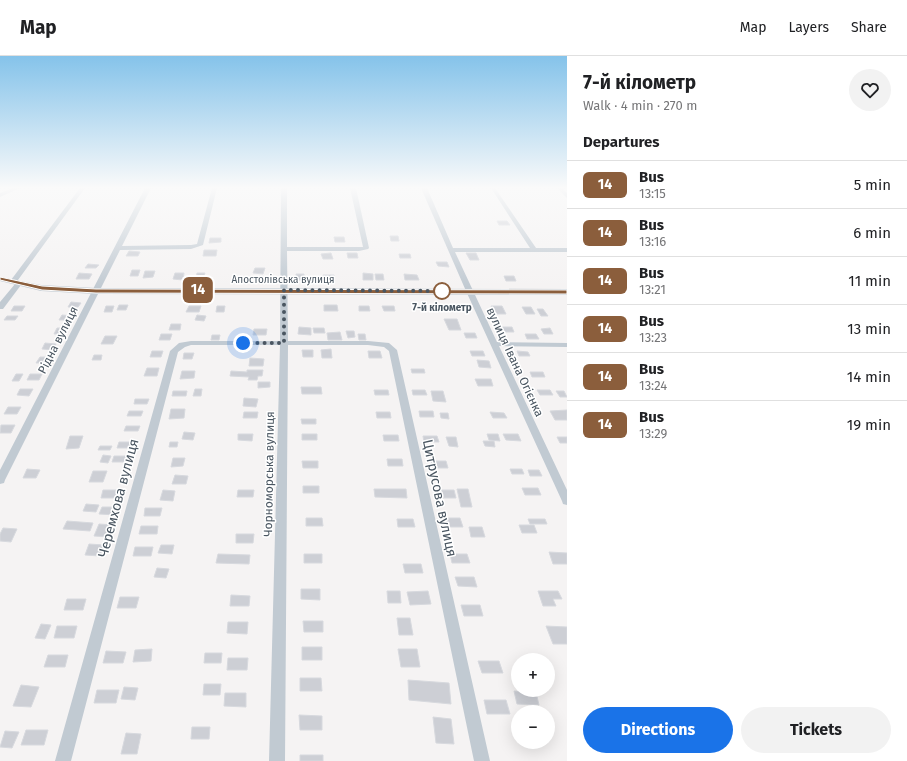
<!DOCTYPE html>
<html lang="en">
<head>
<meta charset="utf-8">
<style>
	body { margin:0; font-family:"Fira Sans",sans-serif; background:#f2f2f2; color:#202124; height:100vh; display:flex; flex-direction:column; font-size:15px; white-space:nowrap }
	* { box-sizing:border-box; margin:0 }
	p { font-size:13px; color:#757577 }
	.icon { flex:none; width:22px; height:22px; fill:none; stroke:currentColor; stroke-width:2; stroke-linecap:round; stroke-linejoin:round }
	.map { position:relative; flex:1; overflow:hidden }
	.drawer { display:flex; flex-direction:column; background:#fff; width:340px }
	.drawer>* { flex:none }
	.badge { padding:0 8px; border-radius:6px; font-size:14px; line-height:26px }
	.tools { position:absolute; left:511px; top:597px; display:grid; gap:8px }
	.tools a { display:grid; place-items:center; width:44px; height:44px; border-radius:50%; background:#fff; box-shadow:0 4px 16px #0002; font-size:20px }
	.you { position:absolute; width:20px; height:20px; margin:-10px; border:3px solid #fff; border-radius:50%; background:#1a73e8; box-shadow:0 0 0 6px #1a73e833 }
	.map>.badge { position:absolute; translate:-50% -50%; box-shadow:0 0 0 2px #fff }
	h2 { padding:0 16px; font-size:15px; line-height:36px }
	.round { display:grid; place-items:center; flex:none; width:42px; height:42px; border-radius:21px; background:#f2f2f2 }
	.head { display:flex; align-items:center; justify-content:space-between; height:68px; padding:0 16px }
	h1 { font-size:19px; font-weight:700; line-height:30px }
	.button { display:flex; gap:8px; margin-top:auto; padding:8px 16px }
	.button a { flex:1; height:46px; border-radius:24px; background:#1a73e8; color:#fff; font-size:16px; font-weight:700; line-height:46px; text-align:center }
	.button a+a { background:#f2f2f2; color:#202124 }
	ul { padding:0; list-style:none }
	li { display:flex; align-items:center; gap:12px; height:48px; padding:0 16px; border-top:1px solid #e0e0e0 }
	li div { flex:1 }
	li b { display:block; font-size:15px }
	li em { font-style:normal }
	li .badge { min-width:44px; font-weight:700; text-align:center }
	header { display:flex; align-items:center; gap:24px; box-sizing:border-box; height:56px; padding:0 20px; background:#fff; border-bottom:1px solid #e0e0e0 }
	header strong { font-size:19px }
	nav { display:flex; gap:22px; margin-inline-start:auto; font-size:14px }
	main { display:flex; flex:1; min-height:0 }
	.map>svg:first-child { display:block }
</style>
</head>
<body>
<header>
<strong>Map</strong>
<nav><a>Map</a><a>Layers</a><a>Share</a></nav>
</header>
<main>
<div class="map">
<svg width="567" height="705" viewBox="0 0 567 705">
	<rect width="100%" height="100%" fill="#f5f3f3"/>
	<path fill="#cdcfd5" stroke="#d7d9de" d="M497 165H507L510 169H499Z
		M390 180H398L399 185H391Z
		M334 181H344L345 186H335Z
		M210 182H221V186L209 187Z
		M204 194H217L216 200H203Z
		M129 195 140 196 138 200H126Z
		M331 197 333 203H323L321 198Z
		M347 197H357L358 202H348Z
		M466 197H476L479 204H470Z
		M399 198H410L411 202H400Z
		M436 206H447L449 211 438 210Z
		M88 208 99 209 96 212H85Z
		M255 212H265L263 218 253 217Z
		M132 214H140L138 220H130Z
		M145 215H155L153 221 143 222Z
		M79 217 92 218 89 223H76Z
		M175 217H184L183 224 173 223Z
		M197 217H205L203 223H196Z
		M363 217 373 218V224H363Z
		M296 218H304V224H296Z
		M375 218H383L384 224H376Z
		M404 218 417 219 419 224H405Z
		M323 219H334V224H323Z
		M504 220H514L516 225H506Z
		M71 246 81 247 78 251H68Z
		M119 249H128L126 254H117Z
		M324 249H337L338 255H324Z
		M14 250H25L22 255H11Z
		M106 250H114L112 256H104Z
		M189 250H201L199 256H186Z
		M217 250H225L224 256H216Z
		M359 250H369L370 255H359Z
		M382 250H394L395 255H384Z
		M491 250H502L506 258H495Z
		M522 251H531L535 258H526Z
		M537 253H543L548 260H541Z
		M62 259 73 260 70 264H59Z
		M197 259 206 260 204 265 195 264Z
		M7 260H18L15 264H4Z
		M444 263H457L461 274H449Z
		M171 268H181L180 274H169Z
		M299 271 311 272V279L298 278Z
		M501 271H512L514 276H504Z
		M57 272H68L65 278H54Z
		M313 272H324L325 277H314Z
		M550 272 553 278H544L541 273Z
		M254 273H267L266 279H253Z
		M346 275H354L355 281 348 282Z
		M340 276 342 284H328L327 277Z
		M464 277H475L477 282H466Z
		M161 278H172L170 284H159Z
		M358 278H365L366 284H359Z
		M525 278H536L539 283H527Z
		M212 279H220L219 284H211Z
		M105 280H117L113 288H101Z
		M45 287 56 288 53 294 42 293Z
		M331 293 332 302H322L321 294Z
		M302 294H313V301H303Z
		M152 295H163L161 301H150Z
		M368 295H380L382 302H369Z
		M470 295H483L485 300H472Z
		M517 295 528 296 530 300H519Z
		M184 297H194L192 303H183Z
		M94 299H102L101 304H92Z
		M40 301H52L48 307H36Z
		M250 302 264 303 263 310H249Z
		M477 304 489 305 491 312 479 311Z
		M147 312H159L157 320H144Z
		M411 313H424L425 317H412Z
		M247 314H263L262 320H258L257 324H248L249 321 230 320 231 315 247 316Z
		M182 315H195L194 322 180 323Z
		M530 316H543L545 321H532Z
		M16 318H23L19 325H12Z
		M30 318H42L39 324H27Z
		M475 323H491L493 330H478Z
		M258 326H270V331L258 332Z
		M301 331H321L322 338H302Z
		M20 333H33L29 340 17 339Z
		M195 333H202L201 340H193Z
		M374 334H388L389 339H375Z
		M412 334H425L427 339H413Z
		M537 334H550L553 339H540Z
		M173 335H187L186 340H172Z
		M431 335H443L446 346 433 345Z
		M556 335H564L567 341H560Z
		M244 342 258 343 256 351 243 350Z
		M135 343H149L147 348H134Z
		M8 351H21L17 358H4Z
		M171 353H185L184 362 169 363Z
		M567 354V364H555L550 355Z
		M129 355H143L141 360H127Z
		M419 355H433L434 361H420Z
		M244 356H258L257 362H243Z
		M376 356H390L391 362H377Z
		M490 356 504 357 507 362H493Z
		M440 357H448L449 363 441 362Z
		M301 363H316V368H302Z
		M1 369H15L11 377H0Z
		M126 370H140L138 375H124Z
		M184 376 195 377 193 384 182 383Z
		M238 378H253L252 385 238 384Z
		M302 378H317V384H302Z
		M487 378H498L500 385 489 384Z
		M503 378H518L521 385 506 384Z
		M383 379H398L399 385H384Z
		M70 380H83L79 392 66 393Z
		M423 380H437L439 386H424Z
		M446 381H456L458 391 449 390Z
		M557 381H567V387H560Z
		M483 385H494L495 391 485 390Z
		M119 386H134L132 392H117Z
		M170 386H178L177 391H169Z
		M100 390H112L110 394H98Z
		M103 399 111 400 108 407 100 406Z
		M114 400H129L127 406H112Z
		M173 402H185L183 410 171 411Z
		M387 403H402L403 410H388Z
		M302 405H318V412H303Z
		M431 405H446L448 412H433Z
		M27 413 40 414 36 422H23Z
		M510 413H522L524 418H512Z
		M528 414H539L542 420H530Z
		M93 415H107L103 426H89Z
		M175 419 188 420 186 428H172Z
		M303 430H319V437H303Z
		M522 432H538L541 439H525Z
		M374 433H406L407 442 375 441Z
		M457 433H468L472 451H461Z
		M103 434H119L117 442H101Z
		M163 434 175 435 173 445 160 444Z
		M238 434H254L253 441H237Z
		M437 434H454L456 442H439Z
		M86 448 99 449 96 456 83 455Z
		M102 451H118L116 459 99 458Z
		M145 452H162L160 460H144Z
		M306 462H322L323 470H306Z
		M444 462H460L463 471H446Z
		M397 463H413L415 471H398Z
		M528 463H545L547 468H530Z
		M67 465 93 467 90 475 63 473Z
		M99 468 114 469 110 481 94 480Z
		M519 469H534L537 477H522Z
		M141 470H158L157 478H139Z
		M469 471H482L485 481H471Z
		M3 472 17 473 11 486 0 485V478Z
		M236 478H254L253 487H236Z
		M89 488 104 489 100 500 85 499Z
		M161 489H174L172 498 158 497Z
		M135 491H153L151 500H133Z
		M549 496 567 497V508H553Z
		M218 498 250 499 249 508 216 507Z
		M304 498H322V507H304Z
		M450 498H467L470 507H452Z
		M403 508H421L423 517H405Z
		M157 512 169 513 166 522 154 521Z
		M455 521H474L477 531 458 530Z
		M301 533H320V544L301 543Z
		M387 535H400L401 547H388Z
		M428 535 431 548 410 549 407 536Z
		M538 535H558L562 543H553L556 550H543Z
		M231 539 250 540 249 550H230Z
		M120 541H139L136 552H117Z
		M67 543H86L83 554H64Z
		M461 549H480L483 560H464Z
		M397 562H410L413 579H399Z
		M303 565H323V576H304Z
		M228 566H248L247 578 227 577Z
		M41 568 51 569 45 583 35 582Z
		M57 570H77L74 582H54Z
		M546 570 567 571V588H553Z
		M302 591H322V604H302Z
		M152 593 151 605 133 606 135 594Z
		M398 593H417L420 611H401Z
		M106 595 126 596 123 607H103Z
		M205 597H222L221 607H204Z
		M48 599H68L65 611H44Z
		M228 602H248L247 614H227Z
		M478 605H499L503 617H482Z
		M300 622H321L322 635H300Z
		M408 624 449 627 451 648 409 644Z
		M204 628H221L220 639H203Z
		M21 629 39 631 31 651 13 650Z
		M124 631 138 632 135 644 121 643Z
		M97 634H119L116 647H94Z
		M514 635 536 636 539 649 517 648Z
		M225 637H246V651L224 650Z
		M484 644H506L510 658H487Z
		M299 659 322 660V674H300Z
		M433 661 451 663 454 688 436 687Z
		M192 671H210L209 683H191Z
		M26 674H48L44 689H21Z
		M5 675 19 676 12 692 0 691Z
		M126 677 141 678 137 698H121Z
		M300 699H323V705H300Z"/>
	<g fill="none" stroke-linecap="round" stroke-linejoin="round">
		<path fill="#c1cad2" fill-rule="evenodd" d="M13 132H20L0 141V137Z
			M80 132H85L18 224 22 228 21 229 3 253H0V246L15 228 11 224Z
			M145 132H151L122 190 191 189 197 188 212 132H217L203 189 191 193 120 194 5 424 4 427 0 428V414Z
			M281 132H287V191H363L350 132H356L369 192 368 193 359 195H287L288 285H368L389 287 397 294 490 705H474L389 295 384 291 368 289H288L285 705H269L280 289H191L185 291 178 296 71 705H55L170 295 179 287 191 285H280Z
			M421 132H427L453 192H530L491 132H495L536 192H567V196H455L497 286 567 287V291L499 290 567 434V449L563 448 562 445 466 235Z
			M557 132H562L567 137V142Z"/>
		<path fill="#c1cad2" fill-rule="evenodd" d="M0 221 41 229 96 232 567 233V239L96 238 41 235 0 225Z"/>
	</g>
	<linearGradient id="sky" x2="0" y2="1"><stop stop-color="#85c3ea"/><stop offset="0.57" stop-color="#fafafa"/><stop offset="1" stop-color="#fafafa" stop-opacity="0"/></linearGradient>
	<rect width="567" height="231" fill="url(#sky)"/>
	<path fill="#8b5e3c" stroke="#fff" d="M0 221 42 230 96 233 567 234V238L96 237 42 234 0 224Z"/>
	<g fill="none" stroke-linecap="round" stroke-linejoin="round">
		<path stroke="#4a5661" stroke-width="4" stroke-dasharray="0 7.2" d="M243 287H284V234L442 235"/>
	</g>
	<circle fill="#fff" stroke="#8b5e3c" stroke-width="2" cx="442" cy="235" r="8"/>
	<g text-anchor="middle" stroke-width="3" stroke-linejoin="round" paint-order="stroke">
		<g font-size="10" fill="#4a5661" stroke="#fff">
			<text x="283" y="227">Апостолівська вулиця</text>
		</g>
		<g font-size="10" font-weight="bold" fill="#4a5661" stroke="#fff">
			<text x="442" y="255">7-й кілометр</text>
		</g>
		<g font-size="12" fill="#4a5661" stroke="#fff">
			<text transform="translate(58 284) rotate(-63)" y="4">Рідна вулиця</text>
			<text transform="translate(515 306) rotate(65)" y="4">вулиця Івана Огієнка</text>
			<text transform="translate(269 418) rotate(-89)" y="4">Чорноморська вулиця</text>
		</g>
		<g font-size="14" fill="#4a5661" stroke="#fff">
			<text transform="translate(118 442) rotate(-75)" y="5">Черемхова вулиця</text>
			<text transform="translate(440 442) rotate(78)" y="5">Цитрусова вулиця</text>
		</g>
	</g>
</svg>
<div class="tools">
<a>+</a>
<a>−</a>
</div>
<div class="you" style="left:243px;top:287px"></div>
<b class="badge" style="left:198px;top:234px;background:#8b5e3c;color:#fff">14</b>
</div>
<section class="drawer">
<div class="head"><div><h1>7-й кілометр</h1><p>Walk · 4 min · 270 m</p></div><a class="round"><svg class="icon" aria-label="heart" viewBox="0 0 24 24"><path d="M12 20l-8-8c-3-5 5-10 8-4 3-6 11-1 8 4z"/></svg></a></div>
<h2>Departures</h2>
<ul>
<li><span class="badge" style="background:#8b5e3c;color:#fff">14</span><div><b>Bus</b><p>13:15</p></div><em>5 min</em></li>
<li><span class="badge" style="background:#8b5e3c;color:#fff">14</span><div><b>Bus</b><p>13:16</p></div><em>6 min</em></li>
<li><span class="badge" style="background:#8b5e3c;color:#fff">14</span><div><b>Bus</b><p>13:21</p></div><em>11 min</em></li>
<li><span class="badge" style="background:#8b5e3c;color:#fff">14</span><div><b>Bus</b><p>13:23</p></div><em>13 min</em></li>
<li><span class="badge" style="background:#8b5e3c;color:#fff">14</span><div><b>Bus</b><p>13:24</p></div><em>14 min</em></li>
<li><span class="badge" style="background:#8b5e3c;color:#fff">14</span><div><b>Bus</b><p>13:29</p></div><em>19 min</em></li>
</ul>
<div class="button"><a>Directions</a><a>Tickets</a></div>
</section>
</main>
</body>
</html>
